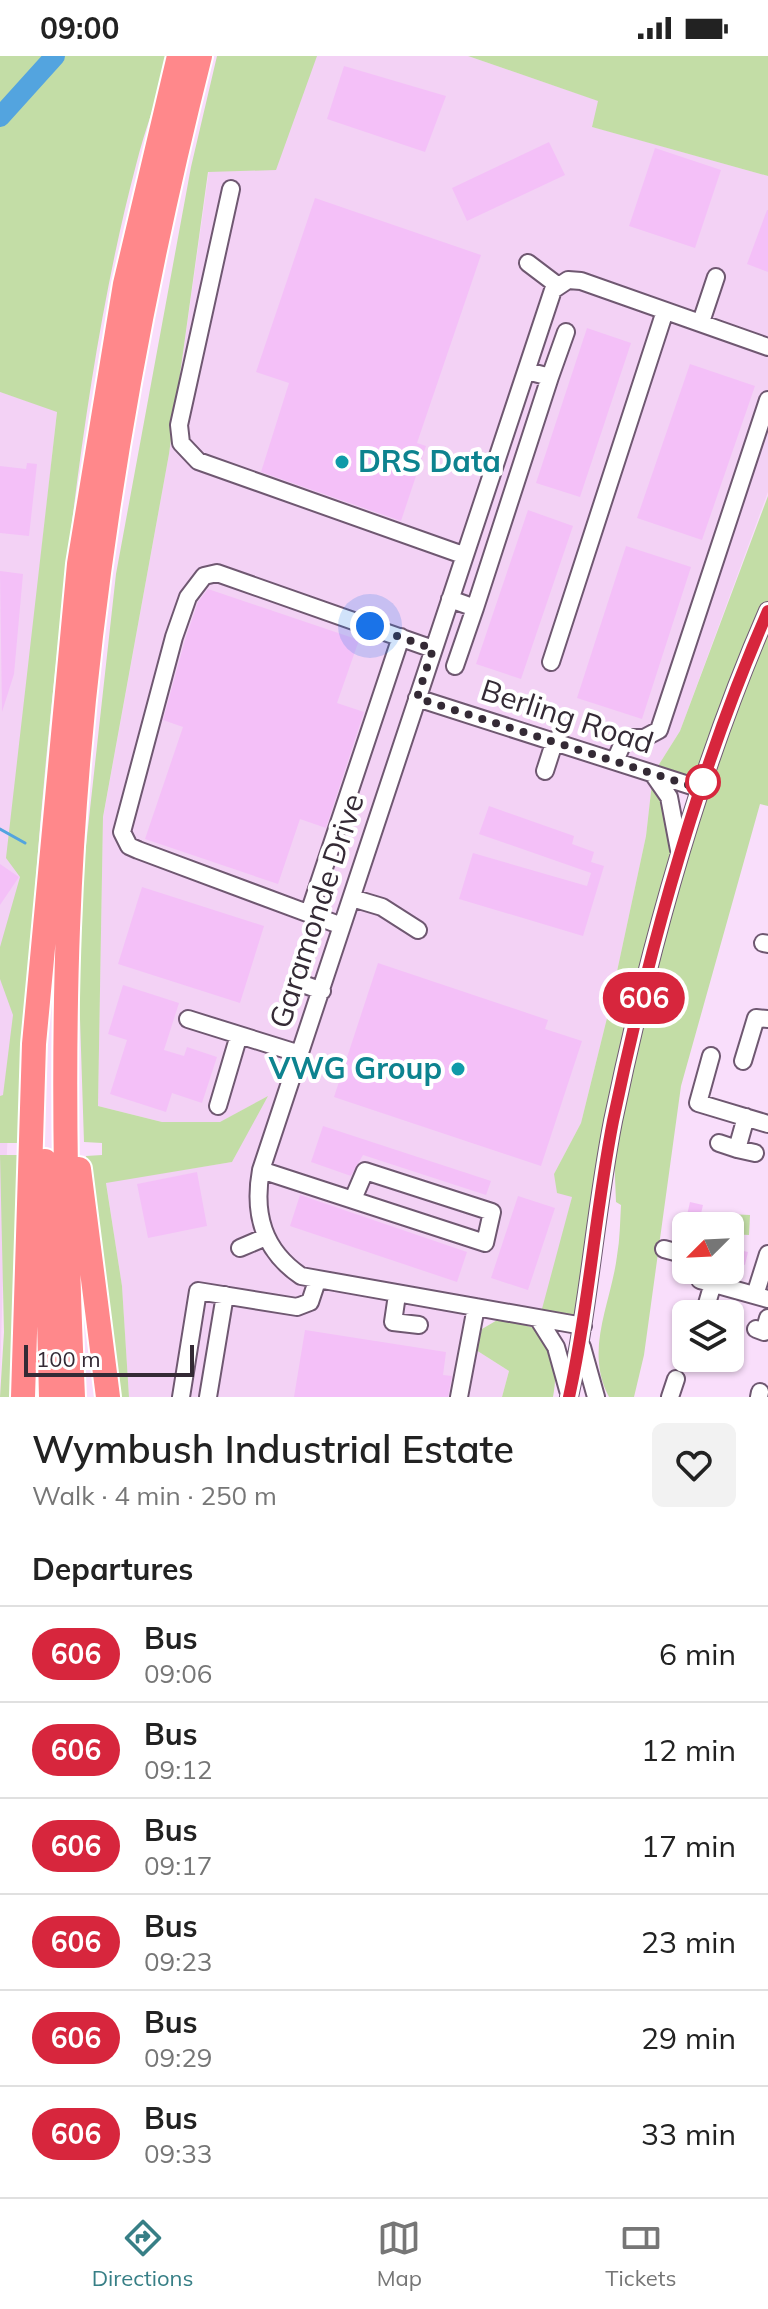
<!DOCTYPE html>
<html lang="en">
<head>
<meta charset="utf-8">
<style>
	body { margin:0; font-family:Mulish,sans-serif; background:#f2f2f2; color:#222; height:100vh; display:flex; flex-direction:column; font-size:30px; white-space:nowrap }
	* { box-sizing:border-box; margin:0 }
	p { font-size:26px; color:#767676 }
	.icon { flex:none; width:44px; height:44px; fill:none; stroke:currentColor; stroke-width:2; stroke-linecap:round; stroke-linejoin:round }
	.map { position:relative; height:1341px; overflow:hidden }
	.drawer { display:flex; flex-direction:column; background:#fff; flex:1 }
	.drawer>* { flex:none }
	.badge { padding:0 16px; border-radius:26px; font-size:28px; line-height:52px }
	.needle { width:52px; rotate:246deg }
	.fabs { position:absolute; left:672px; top:1156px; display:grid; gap:16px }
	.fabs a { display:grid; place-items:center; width:72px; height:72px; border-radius:12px; background:#fff; box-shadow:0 2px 6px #0004; font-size:40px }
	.scale { position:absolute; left:24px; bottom:20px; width:170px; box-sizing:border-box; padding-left:8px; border:4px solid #342a35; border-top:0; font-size:22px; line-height:28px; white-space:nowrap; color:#342a35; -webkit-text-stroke:6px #fff; paint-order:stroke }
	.you { position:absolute; width:40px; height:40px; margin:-20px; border:6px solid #fff; border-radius:50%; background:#1a73e8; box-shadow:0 0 0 12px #1a73e833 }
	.map>.badge { position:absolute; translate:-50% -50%; box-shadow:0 0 0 4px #fff }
	h2 { padding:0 32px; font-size:30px; line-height:72px }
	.round { display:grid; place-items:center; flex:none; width:84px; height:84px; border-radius:12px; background:#f2f2f2 }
	.headline { display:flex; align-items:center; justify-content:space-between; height:136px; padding:0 32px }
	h1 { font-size:38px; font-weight:600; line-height:60px }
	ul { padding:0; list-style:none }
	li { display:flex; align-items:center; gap:24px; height:96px; padding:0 32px; border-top:2px solid #e0e0e0 }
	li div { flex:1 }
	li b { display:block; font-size:30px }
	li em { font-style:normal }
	li .badge { min-width:88px; font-weight:700; text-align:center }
	.status { display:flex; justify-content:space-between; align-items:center; height:56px; padding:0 40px; background:#fff; direction:ltr }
	.status svg { height:22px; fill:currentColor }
	.tab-bar { display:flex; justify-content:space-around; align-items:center; height:112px; border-top:2px solid #e0e0e0; background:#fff; font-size:22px; color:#767676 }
	.tab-bar a { display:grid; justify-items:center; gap:4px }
	.tab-bar .active { color:#377f86 }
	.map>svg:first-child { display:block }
</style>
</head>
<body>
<div class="status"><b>09:00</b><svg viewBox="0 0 49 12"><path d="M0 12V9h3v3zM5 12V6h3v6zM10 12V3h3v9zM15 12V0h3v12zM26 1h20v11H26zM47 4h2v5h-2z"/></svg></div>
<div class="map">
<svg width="768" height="1341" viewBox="0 0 768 1341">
	<rect width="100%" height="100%" fill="#f9defb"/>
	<path fill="#f3d2f5" d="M225 0H468L599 45 593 71 768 120V436L680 675 653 718 646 780 607 962 581 1067 554 1118 572 1141 546 1246 539 1264 486 1254 476 1294 509 1315 502 1341H129L122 1231 106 1126 232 1106 266 1041 221 1066H162L98 1050 103 762 169 398Z
		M0 336 57 355 39 518 7 1094 0 1319Z"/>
	<path fill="#c3dda6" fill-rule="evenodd" d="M0 0H171C159 36 145 73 136 109 95 264 74 439 57 598 39 761 26 923 23 1087H0V1040L3 1039 13 959 0 923V891L20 821 6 802 57 356 0 336Z
		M217 0H317L276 114 208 116 169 398 103 761 98 1050 162 1066H220L268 1040 232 1106 106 1127 122 1230 129 1341H120L86 1100 102 1099V1087L84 1086 77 871 116 518 191 111Z
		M468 0H768V120L592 71 598 45Z
		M768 440V750L760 748 681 1030 644 1299 634 1341H609C584 1294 611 1248 617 1200 620 1183 620 1166 621 1149L616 1146 613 1071 583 1270 539 1264 572 1141 557 1137 554 1118 581 1067 607 962 646 780 653 718 680 675ZM654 719 700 734 680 797Z
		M0 1099H22L14 1341H0L4 1276Z
		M728 1158 750 1159 749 1179 730 1178Z
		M499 1263C509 1266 528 1268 537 1274 558 1289 557 1319 553 1341H502L509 1315 476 1294 482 1273Z"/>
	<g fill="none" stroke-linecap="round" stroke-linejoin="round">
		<path stroke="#53a4df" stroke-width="3" d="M0 773 25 787"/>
		<path stroke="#53a4df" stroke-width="20" d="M0 61 55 0"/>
	</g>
	<path fill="#f4c0f8" d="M344 10 446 40 425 96 327 63Z
		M549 86 565 119 467 165 452 132Z
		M655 92 721 114 695 192 629 170Z
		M315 142 481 199 417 387 426 390 401 465 261 416 289 327 256 316Z
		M767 154H768V216L747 208Z
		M587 272 631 287 580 441 536 427Z
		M690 308 755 330 702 484 637 462Z
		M27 407 37 408 29 480 0 477V410L26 413Z
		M528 454 573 470 521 623 476 608Z
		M626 490 691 511 642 663 577 642Z
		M0 515 23 518 14 618 2 656Z
		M208 533 359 584 337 647 364 656 326 772 300 763 278 828 145 783 183 671 163 664 185 584 198 546Z
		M489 750 574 780 572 788 594 796 591 806 604 810 583 880 459 843 473 797 587 830 591 817 479 778Z
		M0 808 19 821 0 849Z
		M142 831 264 870 240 947 118 908Z
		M378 907 548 964 545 973 582 985 541 1110 334 1041Z
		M123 929 179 947 164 994 184 1000 187 991 217 1001 202 1047 172 1037 166 1056 110 1038 127 984 108 978Z
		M323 1070 491 1125 486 1139 363 1099 351 1120 311 1106Z
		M197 1116 207 1170 148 1182 137 1128Z
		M300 1139 467 1196 457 1226 290 1170Z
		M518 1140 555 1152 528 1234 491 1222Z
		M690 1146 703 1149 700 1162 718 1167V1170H690L695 1161 687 1159Z
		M730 1192 748 1196 745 1209 730 1205Z
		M305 1274 446 1296 443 1319 452 1320 448 1341H294Z"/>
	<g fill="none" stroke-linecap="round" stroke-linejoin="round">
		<g stroke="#6f5871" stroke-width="20">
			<path id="minor" d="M231 133 179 369 181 387 198 405 463 499
				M528 207 557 229
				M701 266 716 221
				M527 315 550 321 566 276
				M450 543 475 552 550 321
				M551 606 665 255
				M455 610 475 552
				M417 642 701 733
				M615 705 625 682H644L659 674 768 344
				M545 715 555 684
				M653 718 669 741 679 794
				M352 842 382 851 418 874
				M309 857 401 581
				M342 870 138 794 129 790 122 776 174 581 188 541 204 520 217 517 433 593
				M763 887 768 888
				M300 927 322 935
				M188 963 300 998
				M711 1000 698 1047 768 1068
				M743 1005 756 962 768 963
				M218 1050 239 979
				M746 1061 737 1093 755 1097
				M719 1087 737 1093
				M261 1114 485 1187 492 1156 365 1115 353 1143
				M240 1192 266 1181
				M664 1193 686 1199
				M700 1214V1224L768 1243
				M397 1239 393 1266 419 1269
				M755 1239 768 1198
				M704 1258 713 1227
				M539 1264 556 1291 568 1334
				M583 1270 301 1220C263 1194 253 1158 261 1114L553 234 568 224 581 225 768 291
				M756 1273 764 1276 768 1262
				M582 1291 596 1341
				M181 1341 198 1235 297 1251 310 1246 317 1225
				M208 1341 225 1239
				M459 1341 476 1251
				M569 1341C589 1250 595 1157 613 1065 649 892 697 717 768 555
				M670 1341 676 1323
				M759 1341 760 1336"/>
		</g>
		<g stroke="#fff" stroke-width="28">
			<path id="highway" d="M45 1105 51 1341
				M79 1113 108 1341
				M23 1341 34 988 79 508 125 228 179 0
				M73 1341C66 1185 62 1029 68 872 79 579 128 285 200 0"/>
		</g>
		<use href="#minor" stroke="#fff" stroke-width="16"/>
		<use href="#highway" stroke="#ff888b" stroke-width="24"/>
	</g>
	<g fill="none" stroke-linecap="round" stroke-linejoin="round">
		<g stroke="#fff" stroke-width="18">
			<path id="line" d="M569 1341C589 1250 595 1157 613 1065 649 892 697 717 768 555"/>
		</g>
		<use href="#line" stroke="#d7263d" stroke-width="12"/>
		<path stroke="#342a35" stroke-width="8" stroke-dasharray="0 14.4" d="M370 570 433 593 417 642 701 733 703 726"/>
	</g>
	<g fill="#0f9aa8" stroke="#fff" stroke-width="3">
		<circle cx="342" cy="406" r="8"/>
		<circle cx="458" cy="1013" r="8"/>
	</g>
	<circle fill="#fff" stroke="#d7263d" stroke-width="4" cx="703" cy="726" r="16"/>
	<g text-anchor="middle" stroke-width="8" stroke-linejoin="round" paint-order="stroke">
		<g font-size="30" font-weight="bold" fill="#0d838f" stroke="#fff" text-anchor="start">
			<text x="358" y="416">DRS Data</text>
			<text x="442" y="1023" text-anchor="end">VWG Group</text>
		</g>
		<g font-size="30" fill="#342a35" stroke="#fff">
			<text transform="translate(567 661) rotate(18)" y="10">Berling Road</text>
			<text transform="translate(317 855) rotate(-72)" y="10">Garamonde Drive</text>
		</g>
	</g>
</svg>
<div class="fabs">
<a><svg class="needle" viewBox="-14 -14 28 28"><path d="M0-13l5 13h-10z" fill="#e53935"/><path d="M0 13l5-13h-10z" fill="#767676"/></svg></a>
<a><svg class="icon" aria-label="layers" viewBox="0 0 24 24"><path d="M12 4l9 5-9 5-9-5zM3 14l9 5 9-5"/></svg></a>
</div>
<div class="scale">100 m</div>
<div class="you" style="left:370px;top:570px"></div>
<b class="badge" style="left:644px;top:942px;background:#d7263d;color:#fff">606</b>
</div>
<section class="drawer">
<div class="headline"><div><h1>Wymbush Industrial Estate</h1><p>Walk · 4 min · 250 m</p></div><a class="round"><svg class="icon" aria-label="heart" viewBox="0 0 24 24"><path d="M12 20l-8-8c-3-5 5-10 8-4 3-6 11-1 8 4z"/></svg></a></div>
<h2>Departures</h2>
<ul>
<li><span class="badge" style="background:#d7263d;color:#fff">606</span><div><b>Bus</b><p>09:06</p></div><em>6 min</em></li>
<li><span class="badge" style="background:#d7263d;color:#fff">606</span><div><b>Bus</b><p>09:12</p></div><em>12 min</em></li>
<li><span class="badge" style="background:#d7263d;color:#fff">606</span><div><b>Bus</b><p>09:17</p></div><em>17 min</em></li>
<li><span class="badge" style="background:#d7263d;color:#fff">606</span><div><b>Bus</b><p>09:23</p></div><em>23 min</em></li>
<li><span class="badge" style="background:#d7263d;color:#fff">606</span><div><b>Bus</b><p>09:29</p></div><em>29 min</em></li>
<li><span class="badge" style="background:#d7263d;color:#fff">606</span><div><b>Bus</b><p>09:33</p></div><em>33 min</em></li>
</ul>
</section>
<nav class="tab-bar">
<a class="active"><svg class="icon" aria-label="directions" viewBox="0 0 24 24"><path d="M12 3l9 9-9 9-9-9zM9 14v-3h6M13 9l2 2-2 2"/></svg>Directions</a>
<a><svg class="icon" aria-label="map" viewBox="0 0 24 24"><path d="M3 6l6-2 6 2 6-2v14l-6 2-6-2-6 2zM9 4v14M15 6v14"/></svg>Map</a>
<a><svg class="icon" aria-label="tickets" viewBox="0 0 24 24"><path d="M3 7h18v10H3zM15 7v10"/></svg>Tickets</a>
</nav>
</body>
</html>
